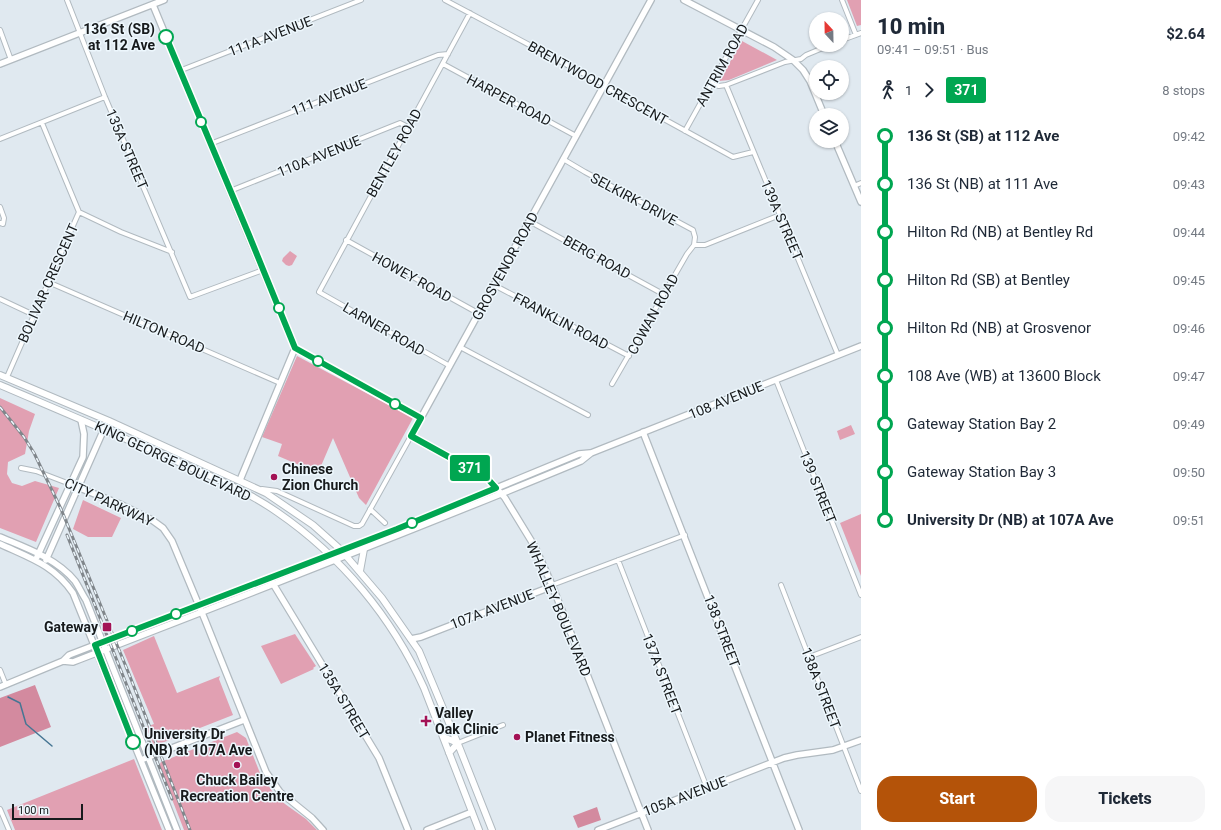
<!DOCTYPE html>
<html lang="en">
<head>
<meta charset="utf-8">
<style>
	body { margin:0; font-family:Roboto,sans-serif; background:#f6f6f7; color:#1f2937; height:100vh; display:flex; flex-direction:column; font-size:15px; white-space:nowrap }
	* { box-sizing:border-box; margin:0 }
	p { font-size:13px; color:#747a83 }
	.icon { flex:none; width:22px; height:22px; fill:none; stroke:currentColor; stroke-width:2; stroke-linecap:round; stroke-linejoin:round }
	.map { position:relative; flex:1; overflow:hidden }
	.side { display:flex; flex-direction:column; background:#fff; width:360px }
	.side>* { flex:none }
	.badge { padding:0 8px; border-radius:3px; font-size:14px; line-height:26px }
	.needle { width:26px; rotate:338deg }
	.buttons { position:absolute; left:809px; top:12px; display:grid; gap:8px }
	.buttons a { display:grid; place-items:center; width:40px; height:40px; border-radius:50%; background:#fff; box-shadow:0 1px 3px #0004; font-size:20px }
	.scale { position:absolute; left:12px; bottom:10px; width:71px; box-sizing:border-box; padding-left:4px; border:2px solid #171a1c; border-top:0; font-size:11px; line-height:14px; white-space:nowrap; color:#171a1c; -webkit-text-stroke:3px #edf7fd; paint-order:stroke }
	.map>.badge { position:absolute; translate:-50% -50%; box-shadow:0 0 0 2px #fff }
	.legs { display:flex; align-items:center; gap:6px; height:44px; padding:0 16px; font-size:13px }
	.legs p { margin-inline-start:auto }
	.headline { display:flex; align-items:center; justify-content:space-between; height:68px; padding:0 16px }
	h1 { font-size:22px; font-weight:800; line-height:30px }
	.primary-button { display:flex; gap:8px; margin-top:auto; padding:8px 16px }
	.primary-button a { flex:1; height:46px; border-radius:16px; background:#b45309; color:#fff; font-size:16px; font-weight:800; line-height:46px; text-align:center }
	.primary-button a+a { background:#f6f6f7; color:#1f2937 }
	ul { padding:0 16px; list-style:none }
	li { display:flex; align-items:center; gap:14px; height:48px; font-size:15px }
	li i { display:grid; place-items:center; width:6px; height:100%; margin:0 5px; background:currentColor }
	li i::after { content:''; width:10px; height:10px; margin:-5px; border:3px solid; border-radius:50%; background:#fff }
	li p { margin-inline-start:auto }
	li:first-child i { background:linear-gradient(#0000 50%,currentColor 0) }
	li:last-child i { background:linear-gradient(currentColor 50%,#0000 0) }
	main { display:flex; flex:1; min-height:0 }
	.map>svg:first-child { display:block }
</style>
</head>
<body>
<main>
<div class="map">
<svg width="861" height="830" viewBox="0 0 861 830">
	<rect width="100%" height="100%" fill="#e0e9f0"/>
	<path fill="#e1a0b2" d="M847 0H861V25L857 26Z
		M742 41 777 60 729 80 719 81Z
		M290 251 297 256 292 265 289 266 286 265 282 261 283 258Z
		M297 356 413 418 366 505 359 498 333 438 318 473 278 456 282 444 262 437Z
		M0 398 35 414 29 431 25 454 8 462 7 474 12 483 22 486 35 481 59 488 36 542 0 528Z
		M851 425 855 434 840 440 837 431Z
		M83 500 121 518 112 537H88L73 529Z
		M861 514V576L840 523Z
		M295 634 316 666 313 668 314 669 281 684 261 646Z
		M154 636 177 693 220 676 219 679 233 715 154 746 146 727 154 724 123 650Z
		M237 732 246 738 260 773 274 794 285 804 306 819 317 830H184L159 766 161 762Z
		M134 759 162 830H15L7 810Z"/>
	<path fill="#d38a9f" d="M35 685 51 727 0 747V698Z
		M597 807 601 820 578 828 573 816Z"/>
	<g fill="none" stroke-linecap="round" stroke-linejoin="round">
		<path stroke="#467694" stroke-width="1.5" d="M8 697 20 703 26 724 52 746"/>
		<g stroke="#b1bac0" stroke-width="6">
			<path id="street" d="M67 0 105 97 190 297 263 270
				M445 0 599 82 611 90 733 157 753 152
				M842 0 856 35
				M0 30 11 60
				M842 40 861 33
				M443 64 576 136
				M179 71 361 0
				M711 84 719 86 726 85 785 62 801 59 806 55 830 45
				M726 85 838 355
				M685 131 758 0
				M0 139 105 97
				M210 144 438 55 448 54
				M563 159 585 172 693 230 695 237 694 245
				M854 186 861 183
				M230 191 400 123 408 127
				M0 207 4 218 3 224 0 223
				M79 212 121 232 172 252
				M529 221 663 294
				M346 240 478 313
				M694 245H705L780 215
				M48 282 280 383
				M494 285 629 356
				M0 299 34 315
				M460 347 588 415
				M450 366 319 292 470 13
				M7 377 79 212 42 123
				M776 380 861 595
				M612 384 687 254 694 245
				M21 468 36 471 70 484
				M262 489 277 491 354 526H359L362 524 411 436
				M370 509 385 523
				M618 560 707 788
				M552 585 685 535
				M781 585 861 791
				M809 657 861 637
				M0 670 6 685
				M458 743 503 725
				M0 809 9 830"/>
		</g>
		<g stroke="#b1bac0" stroke-width="8">
			<path id="secondary" d="M684 0 774 47 793 60 803 70 810 81 824 115
				M153 5 295 348
				M0 64 164 0
				M835 141 861 202
				M295 348 421 418
				M643 432 799 830
				M240 480 295 348
				M70 484 122 505 152 520 163 528 172 541 205 620 266 772 280 792 312 818 323 830
				M0 537C26 548 56 558 75 581 79 587 82 594 86 600L177 830
				M0 544C30 558 54 565 73 593L169 830
				M37 557 83 457 84 434 81 420
				M46 560 104 429
				M272 582 379 758 408 830
				M411 639 421 637 545 589 552 585
				M63 661 73 662C243 596 413 531 581 461L591 453 861 346
				M0 687 63 661 69 655 397 529 579 454 590 453
				M141 760 244 720
				M427 830 472 812
				M598 830 784 758 797 755 833 750 861 740
				M648 830 552 585 535 547 505 498 493 484 487 478 411 436 651 0"/>
		</g>
		<g stroke="#b1bac0" stroke-width="8">
			<path id="primary" d="M0 375 109 421 266 493 313 525 341 550 382 598 419 651 460 749 492 830
				M0 385C56 409 113 433 169 458 206 474 244 489 277 512 341 556 392 617 424 688L479 830
				M360 571 364 549
				M443 737 458 743 449 753"/>
		</g>
		<use href="#street" stroke="#fff" stroke-width="4"/>
		<use href="#secondary" stroke="#fff" stroke-width="5.5"/>
		<use href="#primary" stroke="#fff" stroke-width="6"/>
		<g stroke="#80868b" stroke-width="3">
			<path id="rail" d="M0 407 24 437 34 453 61 509 129 674 190 830
				M67 535 172 799"/>
		</g>
		<use href="#rail" stroke="#edf7fd" stroke-width="1.5" stroke-dasharray="4.5" stroke-linecap="butt"/>
	</g>
	<g fill="none" stroke-linecap="round" stroke-linejoin="round">
		<g stroke="#fff" stroke-width="9">
			<path id="line-1" d="M133 742 95 645 397 529 496 488 487 478 411 436 421 418 295 348 249 235 166 37"/>
		</g>
		<use href="#line-1" stroke="#00a651" stroke-width="6"/>
	</g>
	<g fill="#fff" stroke="#00a651" stroke-width="2">
		<circle cx="166" cy="37" r="7"/>
		<circle cx="201" cy="122" r="5"/>
		<circle cx="279" cy="308" r="5"/>
		<circle cx="318" cy="361" r="5"/>
		<circle cx="395" cy="404" r="5"/>
		<circle cx="412" cy="523" r="5"/>
		<circle cx="176" cy="614" r="5"/>
		<circle cx="132" cy="631" r="5"/>
		<circle cx="133" cy="742" r="7"/>
	</g>
	<g fill="#a31255" stroke="#edf7fd" stroke-width="1.5">
		<circle cx="274" cy="477" r="4"/>
		<rect x="102" y="622" width="10" height="10" rx="2"/>
		<path d="M424 715h4v4h4v4h-4v4h-4v-4h-4v-4h4z"/>
		<circle cx="517" cy="737" r="4"/>
		<circle cx="237" cy="765" r="4"/>
	</g>
	<g text-anchor="middle" stroke-width="3" stroke-linejoin="round" paint-order="stroke">
		<g font-size="14" font-weight="bold" fill="#171a1c" stroke="#edf7fd" text-anchor="end">
			<text x="155" y="34">136 St (SB)<tspan x="155" dy="16">at 112 Ave</tspan></text>
			<text x="144" y="739" text-anchor="start">University Dr<tspan x="144" dy="16">(NB) at 107A Ave</tspan></text>
		</g>
		<g font-size="14" fill="#171a1c" stroke="#edf7fd">
			<text transform="translate(270 36) rotate(-21)" y="5">111A AVENUE</text>
			<text transform="translate(722 65) rotate(-61)" y="5">ANTRIM ROAD</text>
			<text transform="translate(598 83) rotate(29)" y="5">BRENTWOOD CRESCENT</text>
			<text transform="translate(329 97) rotate(-21)" y="5">111 AVENUE</text>
			<text transform="translate(509 100) rotate(28)" y="5">HARPER ROAD</text>
			<text transform="translate(127 149) rotate(67)" y="5">135A STREET</text>
			<text transform="translate(394 153) rotate(-61)" y="5">BENTLEY ROAD</text>
			<text transform="translate(319 156) rotate(-22)" y="5">110A AVENUE</text>
			<text transform="translate(634 199) rotate(28)" y="5">SELKIRK DRIVE</text>
			<text transform="translate(782 220) rotate(67)" y="5">139A STREET</text>
			<text transform="translate(597 257) rotate(29)" y="5">BERG ROAD</text>
			<text transform="translate(505 266) rotate(-61)" y="5">GROSVENOR ROAD</text>
			<text transform="translate(412 277) rotate(29)" y="5">HOWEY ROAD</text>
			<text transform="translate(48 283) rotate(-66)" y="5">BOLIVAR CRESCENT</text>
			<text transform="translate(653 314) rotate(-61)" y="5">COWAN ROAD</text>
			<text transform="translate(561 321) rotate(28)" y="5">FRANKLIN ROAD</text>
			<text transform="translate(384 329) rotate(30)" y="5">LARNER ROAD</text>
			<text transform="translate(164 332) rotate(23)" y="5">HILTON ROAD</text>
			<text transform="translate(726 400) rotate(-22)" y="5">108 AVENUE</text>
			<text transform="translate(173 461) rotate(25)" y="5">KING GEORGE BOULEVARD</text>
			<text transform="translate(818 487) rotate(68)" y="5">139 STREET</text>
			<text transform="translate(109 502) rotate(25)" y="5">CITY PARKWAY</text>
			<text transform="translate(492 609) rotate(-21)" y="5">107A AVENUE</text>
			<text transform="translate(559 609) rotate(67)" y="5">WHALLEY BOULEVARD</text>
			<text transform="translate(722 631) rotate(69)" y="5">138 STREET</text>
			<text transform="translate(662 674) rotate(69)" y="5">137A STREET</text>
			<text transform="translate(821 688) rotate(69)" y="5">138A STREET</text>
			<text transform="translate(344 701) rotate(59)" y="5">135A STREET</text>
			<text transform="translate(685 796) rotate(-21)" y="5">105A AVENUE</text>
		</g>
		<g font-size="14" font-weight="bold" fill="#171a1c" stroke="#edf7fd" text-anchor="start">
			<text x="282" y="474">Chinese<tspan x="282" dy="16">Zion Church</tspan></text>
			<text x="98" y="632" text-anchor="end">Gateway</text>
			<text x="435" y="718">Valley<tspan x="435" dy="16">Oak Clinic</tspan></text>
			<text x="525" y="742">Planet Fitness</text>
			<text x="237" y="785" text-anchor="middle">Chuck Bailey<tspan x="237" dy="16">Recreation Centre</tspan></text>
		</g>
	</g>
</svg>
<div class="buttons">
<a><svg class="needle" viewBox="-14 -14 28 28"><path d="M0-13l5 13h-10z" fill="#e53935"/><path d="M0 13l5-13h-10z" fill="#747a83"/></svg></a>
<a><svg class="icon" aria-label="locate" viewBox="0 0 24 24"><circle cx="12" cy="12" r="6"/><path d="M12 2v4M12 18v4M2 12h4M18 12h4"/></svg></a>
<a><svg class="icon" aria-label="layers" viewBox="0 0 24 24"><path d="M12 4l9 5-9 5-9-5zM3 14l9 5 9-5"/></svg></a>
</div>
<div class="scale">100 m</div>
<b class="badge" style="left:470px;top:468px;background:#00a651;color:#fff">371</b>
</div>
<section class="side">
<div class="headline"><div><h1>10 min</h1><p>09:41 – 09:51 · Bus</p></div><b>$2.64</b></div>
<div class="legs"><svg class="icon" aria-label="walk" viewBox="0 0 24 24"><circle cx="13" cy="4" r="2"/><path d="M13 8l-2 6 4 7M11 14l-3 7M7 12l3-4h3l4 4"/></svg>1<svg class="icon" aria-label="forward" viewBox="0 0 24 24"><path d="M9 5l7 7-7 7"/></svg><b class="badge" style="background:#00a651;color:#fff">371</b><p>8 stops</p></div>
<ul>
<li><i style="color:#00a651"></i><b>136 St (SB) at 112 Ave</b><p>09:42</p></li>
<li><i style="color:#00a651"></i><span>136 St (NB) at 111 Ave</span><p>09:43</p></li>
<li><i style="color:#00a651"></i><span>Hilton Rd (NB) at Bentley Rd</span><p>09:44</p></li>
<li><i style="color:#00a651"></i><span>Hilton Rd (SB) at Bentley</span><p>09:45</p></li>
<li><i style="color:#00a651"></i><span>Hilton Rd (NB) at Grosvenor</span><p>09:46</p></li>
<li><i style="color:#00a651"></i><span>108 Ave (WB) at 13600 Block</span><p>09:47</p></li>
<li><i style="color:#00a651"></i><span>Gateway Station Bay 2</span><p>09:49</p></li>
<li><i style="color:#00a651"></i><span>Gateway Station Bay 3</span><p>09:50</p></li>
<li><i style="color:#00a651"></i><b>University Dr (NB) at 107A Ave</b><p>09:51</p></li>
</ul>
<div class="primary-button"><a>Start</a><a>Tickets</a></div>
</section>
</main>
</body>
</html>
